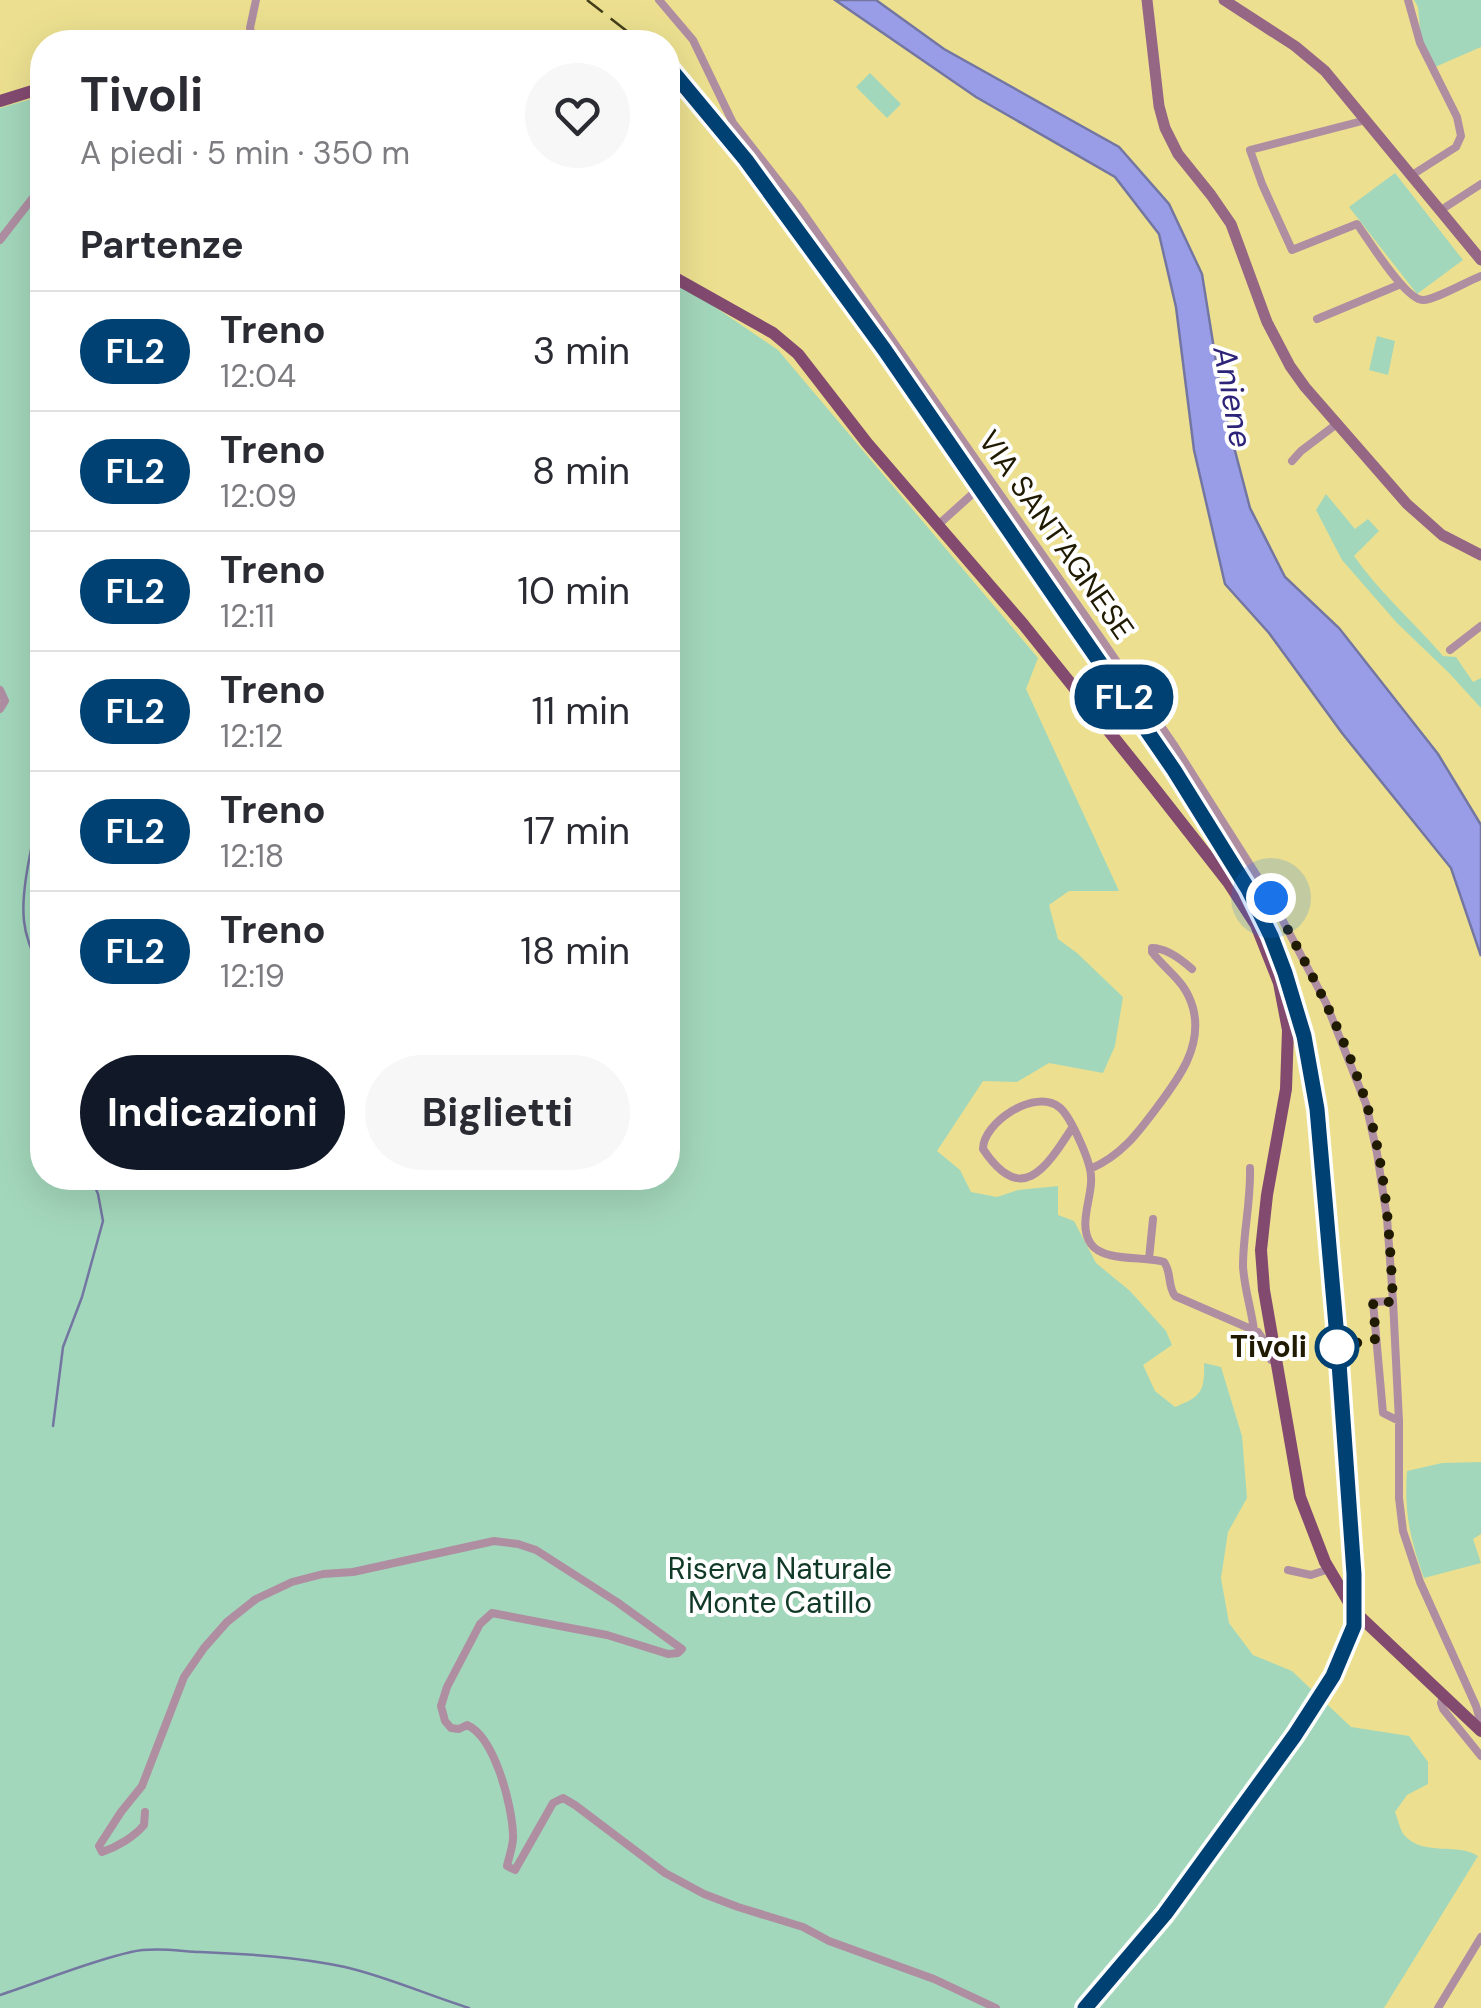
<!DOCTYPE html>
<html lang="it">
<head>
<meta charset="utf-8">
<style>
	body { margin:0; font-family:"DM Sans",sans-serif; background:#f7f7f7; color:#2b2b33; height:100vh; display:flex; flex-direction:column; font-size:38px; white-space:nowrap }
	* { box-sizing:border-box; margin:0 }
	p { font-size:32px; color:#7c7c81 }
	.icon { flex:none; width:55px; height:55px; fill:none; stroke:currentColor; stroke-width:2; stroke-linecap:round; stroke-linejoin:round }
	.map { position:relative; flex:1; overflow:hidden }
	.sheet { position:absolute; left:30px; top:30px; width:650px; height:1160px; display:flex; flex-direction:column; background:#fff; border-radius:40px; box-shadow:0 10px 40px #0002 }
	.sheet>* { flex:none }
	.badge { padding:0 20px; border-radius:32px; font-size:35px; line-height:65px }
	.you { position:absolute; width:50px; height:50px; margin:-25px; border:8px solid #fff; border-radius:50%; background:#1a73e8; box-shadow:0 0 0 15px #1a73e833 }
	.map>.badge { position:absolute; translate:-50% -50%; box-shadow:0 0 0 5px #fff }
	h2 { padding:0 50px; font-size:38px; line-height:90px }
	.round { display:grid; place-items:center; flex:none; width:105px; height:105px; border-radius:52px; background:#f7f7f7 }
	.head { display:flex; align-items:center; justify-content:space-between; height:170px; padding:0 50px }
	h1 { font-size:48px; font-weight:700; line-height:75px }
	.cta { display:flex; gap:20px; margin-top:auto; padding:20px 50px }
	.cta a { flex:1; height:115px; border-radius:60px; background:#111827; color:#fff; font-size:40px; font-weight:700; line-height:115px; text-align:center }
	.cta a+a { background:#f7f7f7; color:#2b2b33 }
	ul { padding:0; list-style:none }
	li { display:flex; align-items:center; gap:30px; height:120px; padding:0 50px; border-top:2px solid #e1e1e2 }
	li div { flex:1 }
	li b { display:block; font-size:38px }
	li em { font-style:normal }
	li .badge { min-width:110px; font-weight:700; text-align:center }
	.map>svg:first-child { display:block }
</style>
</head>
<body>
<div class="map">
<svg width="1481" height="2008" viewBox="0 0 1481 2008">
	<rect width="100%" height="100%" fill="#ece090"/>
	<path fill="#a3d7bb" d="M1414 0H1481V47L1435 67 1421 39 1418 7Z
		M870 73 901 104 887 118 856 87Z
		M42 96V1178H668V275L778 350 1038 658 1026 689 1119 891H1069L1049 905 1058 939 1077 953 1123 997 1115 1046 1103 1073 1049 1063 1017 1082 983 1081 937 1151 960 1170 971 1192 997 1197 1018 1190 1058 1186V1215L1074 1221 1096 1263 1130 1291 1166 1331 1172 1345 1143 1365 1155 1391 1175 1407C1201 1397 1205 1391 1204 1363L1221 1367 1242 1436 1247 1498 1228 1532 1221 1578 1229 1623 1253 1655 1292 1671 1351 1727 1409 1736 1428 1762V1784L1407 1795 1395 1812C1398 1819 1400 1831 1405 1836 1425 1857 1457 1842 1478 1856L1384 2008H0V108Z
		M1395 173 1463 260 1417 294 1349 207Z
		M1377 336 1395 341 1388 375 1369 370Z
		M1326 494 1355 529 1368 519 1379 531 1354 556C1380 593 1414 622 1443 656L1456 657 1473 682 1481 678V708L1450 674 1397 623 1342 560 1316 510Z
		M1481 1462V1534L1473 1539 1481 1563 1424 1578C1410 1539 1404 1512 1407 1471L1442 1463Z"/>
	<path fill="#999de8" stroke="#7476a2" stroke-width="2.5" d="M835 0H876L944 49 1119 147 1169 204 1202 274 1223 405 1250 508 1285 577 1339 628 1438 754 1481 825V956L1451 868 1342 733 1269 633 1225 584 1194 450 1176 307 1159 234 1115 177 976 97Z"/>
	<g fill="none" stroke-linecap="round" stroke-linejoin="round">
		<path stroke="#7476a2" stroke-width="2.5" d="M42 795C36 831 20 886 24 921 26 941 35 957 42 974
			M53 1426 63 1347 82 1297 103 1221 98 1194 91 1178
			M0 1995C43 1981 87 1962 131 1952 153 1947 178 1951 200 1952 249 1954 297 1957 345 1967 388 1977 427 1995 469 2008"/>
		<path stroke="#af8ea2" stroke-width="8" d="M659 0 693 40 733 123 799 207 1100 637 1174 745 1271 898 1326 1003 1366 1104 1377 1153 1387 1218 1393 1301
			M1408 0 1420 43 1457 117 1461 136 1456 147 1412 175
			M254 42 250 28 256 0
			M1366 120 1250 150 1262 184 1292 250 1357 224C1368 239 1406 301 1423 300 1435 300 1468 281 1481 276
			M1441 210 1481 184
			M0 240 42 186
			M1317 319 1401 284
			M1292 461 1301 451 1338 423
			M938 525 989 479
			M1450 650 1481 626
			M0 690 5 701 0 709
			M1072 1128C1045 1170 1021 1206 983 1149 983 1123 1034 1088 1059 1107 1070 1115 1087 1155 1090 1169 1096 1192 1076 1223 1091 1244 1103 1262 1145 1256 1164 1262 1172 1273 1167 1285 1175 1296L1258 1332 1265 1342 1271 1360
			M1250 1168C1251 1202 1243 1233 1243 1266 1244 1287 1251 1308 1254 1330
			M1090 1169C1121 1156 1138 1133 1158 1106 1179 1078 1203 1046 1193 1008 1185 980 1168 973 1152 952V948C1166 948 1182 960 1192 969
			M1149 1259 1153 1219
			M1399 1421 1383 1413 1373 1302 1393 1301 1399 1421V1498L1403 1531 1420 1582 1476 1706 1481 1724
			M1288 1570 1311 1575 1329 1569
			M1443 1695 1441 1703 1443 1709 1481 1756
			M145 1812 144 1825C134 1837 117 1847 102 1852L99 1846 121 1812 142 1786 184 1677 204 1648 227 1622 256 1599 292 1582 323 1574 353 1572 494 1541 518 1544 536 1550 617 1602 682 1649 678 1653 668 1654 607 1635 492 1613 480 1624 447 1687 441 1706 445 1721 451 1728 459 1729 467 1725C495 1737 512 1806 513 1834 514 1845 509 1856 507 1866L515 1870 553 1803 563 1798 575 1805 665 1873 704 1894 738 1907 803 1927 829 1941 934 1979 996 2008
			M1438 2008 1481 1937"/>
		<path stroke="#966785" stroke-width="11" d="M1147 0 1159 106 1165 128 1178 154 1211 195 1231 224 1267 322 1290 366 1305 387 1407 504 1442 535 1481 555
			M1224 0 1295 46 1325 71 1481 260"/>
		<path stroke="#834a70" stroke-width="12" d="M0 101 42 88
			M668 274 773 333 798 354 867 443 1023 624 1152 785 1228 882 1256 925 1279 983 1288 1030 1286 1089 1267 1195 1261 1250 1264 1290 1300 1497 1325 1562 1354 1611 1481 1731"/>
		<path stroke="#443e1a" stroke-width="2.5" stroke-dasharray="20 10" stroke-linecap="butt" d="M587 0 641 42
			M668 66 746 160 884 349 1174 770 1247 889 1271 936 1296 1004 1304 1036 1317 1109 1350 1506 1355 1598"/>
	</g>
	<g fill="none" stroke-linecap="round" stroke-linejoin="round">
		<g stroke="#fff" stroke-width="22">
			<path id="line" d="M668 66 746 160 884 349 1174 770 1248 889 1271 936 1285 973 1304 1036 1317 1109 1338 1349 1354 1574V1626L1333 1676 1295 1735 1165 1914 1085 2008"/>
		</g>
		<use href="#line" stroke="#004174" stroke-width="15"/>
		<path stroke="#1f1a00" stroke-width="10" stroke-dasharray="0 18" d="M1271 898C1307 966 1346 1035 1368 1109 1386 1171 1390 1237 1393 1302H1373L1376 1339 1337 1347"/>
	</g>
	<circle fill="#fff" stroke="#004174" stroke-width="5" cx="1337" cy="1347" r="20"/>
	<g text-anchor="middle" stroke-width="8" stroke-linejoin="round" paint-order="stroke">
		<g font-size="30" fill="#1f1a00" stroke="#fff">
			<text transform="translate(1056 535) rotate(55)" y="10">VIA SANT'AGNESE</text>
		</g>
		<g font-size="30" font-weight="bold" fill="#1f1a00" stroke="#fff" text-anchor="end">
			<text x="1307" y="1357">Tivoli</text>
		</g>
		<g font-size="30" fill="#113927" stroke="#fff">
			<text x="780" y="1579">Riserva Naturale<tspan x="780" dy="34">Monte Catillo</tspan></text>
		</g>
		<g font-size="32" font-style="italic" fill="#2d2479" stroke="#fff">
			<text transform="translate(1233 397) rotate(80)" y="11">Aniene</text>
		</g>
	</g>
</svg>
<div class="you" style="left:1271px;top:898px"></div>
<b class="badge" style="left:1124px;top:697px;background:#004174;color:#fff">FL2</b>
<section class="sheet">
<div class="head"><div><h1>Tivoli</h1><p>A piedi · 5 min · 350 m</p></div><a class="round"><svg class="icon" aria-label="heart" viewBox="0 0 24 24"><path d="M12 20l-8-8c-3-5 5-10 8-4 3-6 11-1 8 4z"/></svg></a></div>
<h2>Partenze</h2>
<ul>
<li><span class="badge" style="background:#004174;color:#fff">FL2</span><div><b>Treno</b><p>12:04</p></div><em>3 min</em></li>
<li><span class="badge" style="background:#004174;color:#fff">FL2</span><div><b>Treno</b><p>12:09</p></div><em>8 min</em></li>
<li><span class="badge" style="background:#004174;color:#fff">FL2</span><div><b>Treno</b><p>12:11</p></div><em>10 min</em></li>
<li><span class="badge" style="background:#004174;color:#fff">FL2</span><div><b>Treno</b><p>12:12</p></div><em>11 min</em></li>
<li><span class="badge" style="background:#004174;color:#fff">FL2</span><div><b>Treno</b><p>12:18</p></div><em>17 min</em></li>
<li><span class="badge" style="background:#004174;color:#fff">FL2</span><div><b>Treno</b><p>12:19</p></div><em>18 min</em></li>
</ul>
<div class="cta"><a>Indicazioni</a><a>Biglietti</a></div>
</section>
</div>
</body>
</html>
